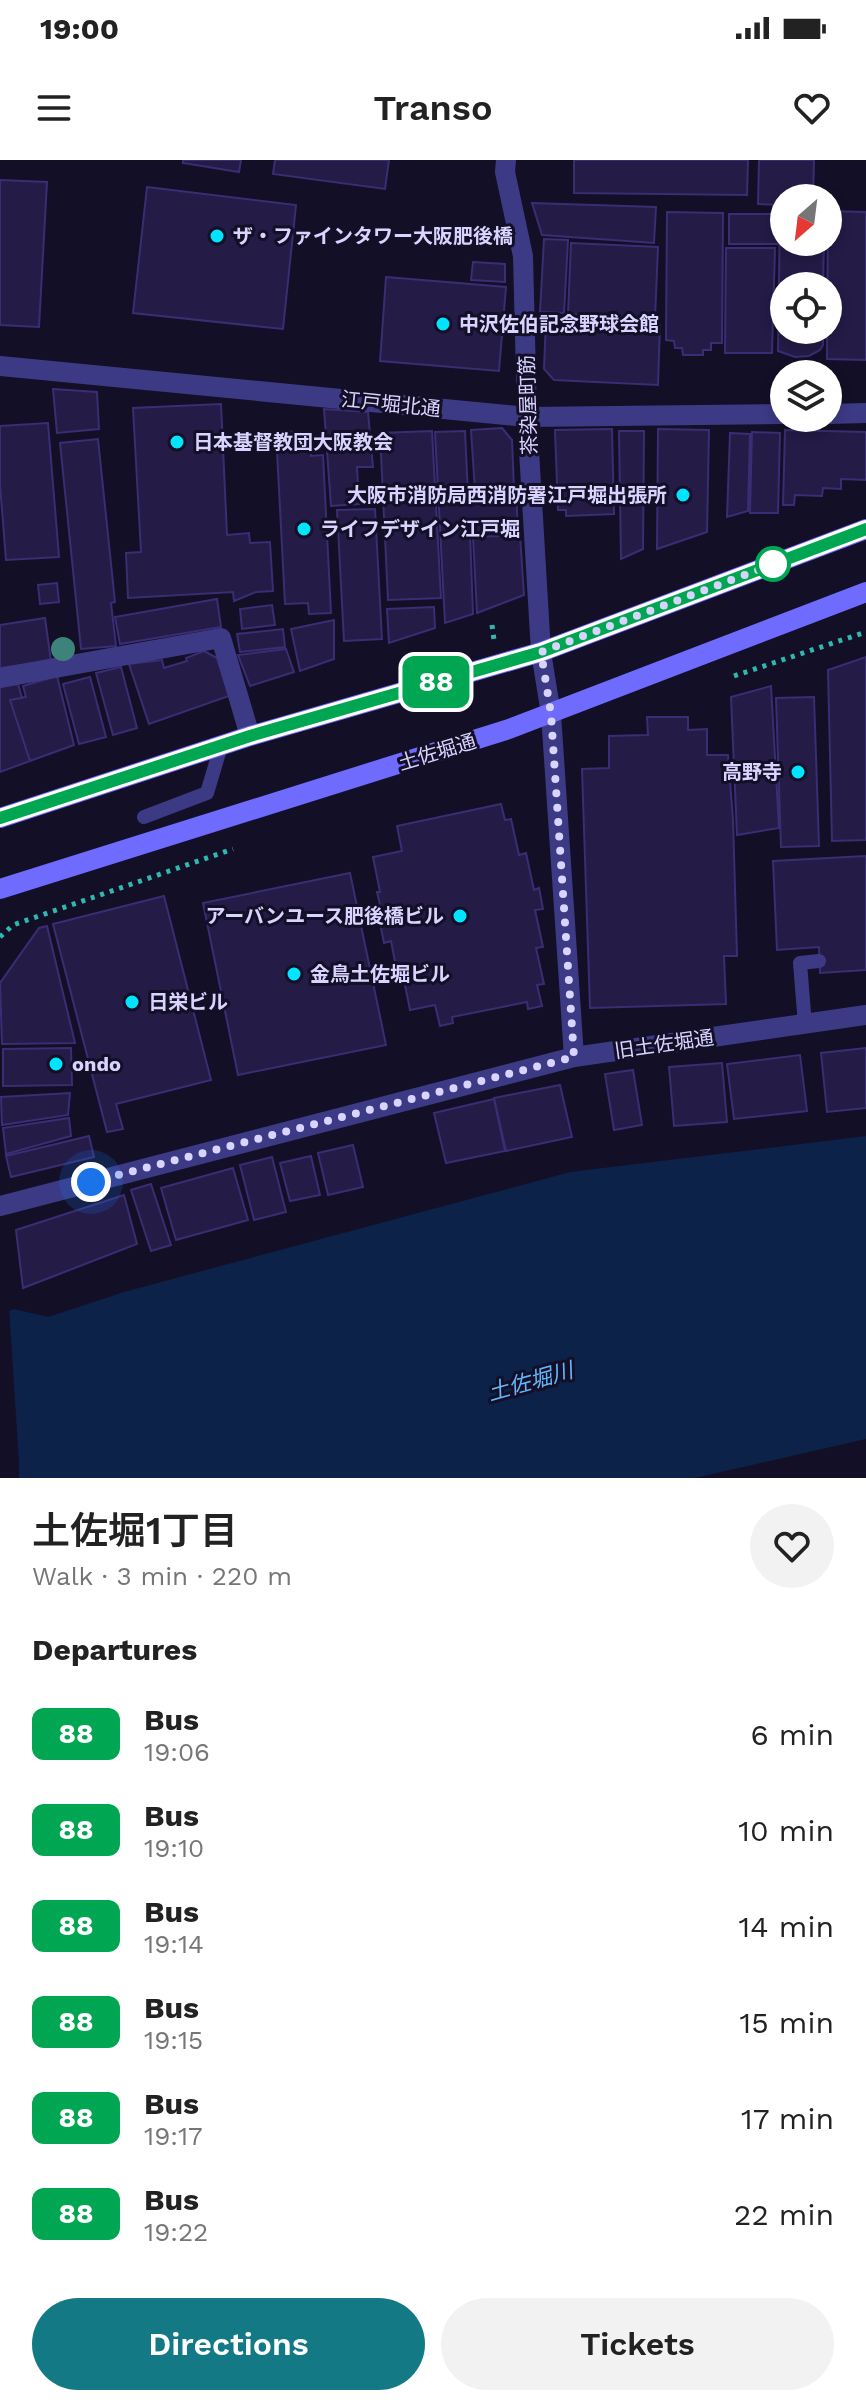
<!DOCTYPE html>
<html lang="en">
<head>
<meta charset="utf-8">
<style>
	body { margin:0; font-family:"Work Sans","Noto Sans JP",sans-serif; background:#f2f2f2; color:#222; height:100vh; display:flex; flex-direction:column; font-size:30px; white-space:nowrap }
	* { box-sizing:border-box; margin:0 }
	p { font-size:26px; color:#767676 }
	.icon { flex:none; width:44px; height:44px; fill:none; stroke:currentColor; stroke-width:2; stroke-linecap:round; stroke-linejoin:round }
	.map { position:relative; height:1318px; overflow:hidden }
	.side { display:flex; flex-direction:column; background:#fff; flex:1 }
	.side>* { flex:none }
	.badge { padding:0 16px; border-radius:12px; font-size:28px; line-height:52px }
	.needle { width:52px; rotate:208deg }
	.buttons { position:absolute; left:770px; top:24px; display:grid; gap:16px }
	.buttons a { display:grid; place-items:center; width:72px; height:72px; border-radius:50%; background:#fff; box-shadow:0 4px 12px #0003; font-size:40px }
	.you { position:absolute; width:40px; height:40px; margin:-20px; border:6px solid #fff; border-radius:50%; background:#1a73e8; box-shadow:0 0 0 12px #1a73e833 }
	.map>.badge { position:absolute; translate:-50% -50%; box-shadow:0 0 0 4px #fff }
	h2 { padding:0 32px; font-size:30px; line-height:72px }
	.round { display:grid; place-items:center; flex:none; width:84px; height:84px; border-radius:42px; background:#f2f2f2 }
	.headline { display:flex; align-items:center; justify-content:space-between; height:136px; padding:0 32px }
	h1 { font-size:38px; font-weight:600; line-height:60px }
	.primary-button { display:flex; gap:16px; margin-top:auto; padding:16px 32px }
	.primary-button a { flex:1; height:92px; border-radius:48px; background:#137a85; color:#fff; font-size:32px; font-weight:600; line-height:92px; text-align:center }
	.primary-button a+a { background:#f2f2f2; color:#222 }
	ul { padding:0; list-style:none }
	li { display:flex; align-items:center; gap:24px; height:96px; padding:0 32px }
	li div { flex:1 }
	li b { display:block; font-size:30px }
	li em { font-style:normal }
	li .badge { min-width:88px; font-weight:700; text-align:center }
	.status { display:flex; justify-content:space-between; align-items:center; height:56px; padding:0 40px; background:#fff; direction:ltr }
	.status svg { height:22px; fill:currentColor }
	header { display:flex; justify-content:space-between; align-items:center; height:104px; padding:0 32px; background:#fff; font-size:36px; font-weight:600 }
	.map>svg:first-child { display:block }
</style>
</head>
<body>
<div class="status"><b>19:00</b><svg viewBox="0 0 49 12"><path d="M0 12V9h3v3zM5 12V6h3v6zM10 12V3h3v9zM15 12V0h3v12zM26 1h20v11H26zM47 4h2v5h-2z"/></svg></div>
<header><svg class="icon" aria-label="menu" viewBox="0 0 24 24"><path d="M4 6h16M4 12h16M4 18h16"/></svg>Transo<svg class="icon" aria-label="heart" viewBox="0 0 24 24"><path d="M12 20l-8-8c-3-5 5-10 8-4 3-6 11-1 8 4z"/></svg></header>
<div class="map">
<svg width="866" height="1318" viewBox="0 0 866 1318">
	<rect width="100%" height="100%" fill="#130f26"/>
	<path fill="#0c2248" d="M866 976V1279L695 1318H0V1155L14 1149 48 1157 124 1132 570 1012Z"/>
	<path fill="#130f26" d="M9 1147 19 1303V1318H0V1151Z"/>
	<path fill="#241b47" stroke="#3b2d73" stroke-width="2" d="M183 0H241L239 12 183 3Z
		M275 0H389L385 29 273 14Z
		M574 0H748L747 35 574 33Z
		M759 0H814L813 38H784V45L758 44Z
		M0 20 47 22 39 167 0 165Z
		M147 27 296 45 283 169 133 153Z
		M532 43 656 47 654 83 542 75Z
		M780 50H784V82H824L823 126H784V170H823V185L820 190 809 196 795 197 778 191Z
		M828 51 866 52V200L827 199Z
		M667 52 723 53 722 183H711V190H703V195H683L682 188H675L674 181 666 180Z
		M729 54H778V84H729Z
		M544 79 568 80 564 153 540 152Z
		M571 83 658 87 655 158 568 154Z
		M726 88H775L772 193H725Z
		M473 102 505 104V122L471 120Z
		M386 117 506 127 499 211 380 201Z
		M546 159 660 165 658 225 554 220 544 209Z
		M53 229 97 232 99 269 57 273Z
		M221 244 227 375 249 373 250 383 270 382 273 431 256 432 234 441 233 432 128 438 126 393 141 392 133 248Z
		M324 249 368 252 373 307H357L359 344 331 346Z
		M48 263 59 397 6 400 0 325V266Z
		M502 268 512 280 514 329 475 331 471 270Z
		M612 269 614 354 566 356V350H558L555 270Z
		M658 269 709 270 707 372 657 389Z
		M785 270 866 272V320L841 319V329L823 328 822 336 795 335 794 345H783Z
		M309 271 311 296 323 295 331 453 309 454 308 443 285 444 276 272Z
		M432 271 441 438 388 440 380 273Z
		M465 271 468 335 516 332 518 370 470 373 473 454 445 463 435 272Z
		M619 271H644L643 389 621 399Z
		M752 272 780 273 778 353H750Z
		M730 273 750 274 748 351 727 357Z
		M98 279 115 442 111 443 116 486 81 489 60 283Z
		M375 349 382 479 344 481 337 350Z
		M520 375 524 435 477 453 473 377Z
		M57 423 59 442 40 444 38 425Z
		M217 439 221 467 120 484 115 457Z
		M272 445 275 465 242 469 240 449Z
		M434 447 435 468 389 483 387 449Z
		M45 458 51 501 0 508V465Z
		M334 460V499L300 511 291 469Z
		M283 469 285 487 240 492 237 474Z
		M286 489 294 512 250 526 238 495Z
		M204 491 217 498 229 536 149 564 129 504 162 500 164 508 187 501 186 498Z
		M866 497V680L832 681 828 510Z
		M121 507 137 568 113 575 96 513Z
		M57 516 74 585 30 601 10 540 26 537 23 526Z
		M90 517 106 577 79 584 63 524Z
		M18 524 22 538 10 540 30 601 0 612V527Z
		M771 526 779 668 737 675 731 537Z
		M814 537 819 686 781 687 776 538Z
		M647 557H688V570L707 569V595H728L733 660 737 796H724L726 844 590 848 582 609 609 608V576L648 575Z
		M501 644 505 660 511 659 519 695 526 693 534 730 539 728 543 749 535 750 543 787 536 788 544 824 537 825 542 846 528 849 527 842 452 857 453 863 440 866 435 845 410 850 403 815 398 817 391 781 384 783 380 763 384 762 377 732H380L373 697 402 691 397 666Z
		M866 696V810L820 813 819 787 777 790 773 701Z
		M350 713 386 885 238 915 203 743Z
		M164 736 211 920 116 944 123 969 107 972 53 764Z
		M47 766 75 883 2 884 0 823 39 768Z
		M71 888 72 925 3 926V889Z
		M866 888V948L827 952 821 893Z
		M800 895 807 951 734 959 727 904Z
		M722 903 727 962 674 966 669 907Z
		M633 910 642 965 614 970 605 914Z
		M560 925 572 977 506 991 494 938Z
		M70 933 68 955 2 965 1 937Z
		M494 939 505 991 446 1003 434 953Z
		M69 958 71 976 6 994 3 968Z
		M89 976 94 997 11 1017 6 996Z
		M353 985 363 1027 328 1035 318 993Z
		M311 996 320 1035 290 1041 280 1003Z
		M272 997 286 1052 254 1060 240 1005Z
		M233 1008 248 1060 176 1080 161 1028Z
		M151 1024 171 1085 151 1091 131 1030Z
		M124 1035 137 1084 23 1128 16 1070Z"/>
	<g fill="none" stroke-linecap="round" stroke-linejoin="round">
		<path stroke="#2fb8b0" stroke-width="5" stroke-dasharray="4 6" stroke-linecap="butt" d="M492 465 494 480
			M734 516 866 472
			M0 777 13 765 233 689"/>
		<path stroke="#3d3a85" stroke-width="14" d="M144 657 207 633 221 586
			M805 865 800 803 819 801"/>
		<path stroke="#3d3a85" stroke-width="20" d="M506 0 505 12 523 96 527 257 541 492 551 554 574 897
			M0 206 527 257 784 254
			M828 254 866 253
			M0 518 221 478 250 576
			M0 1046 574 897 866 855"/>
		<path stroke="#6f6bff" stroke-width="20" d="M0 658 250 576 541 492 866 369
			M0 729 509 569 866 432"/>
	</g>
	<circle fill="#3d827b" cx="63" cy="489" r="12"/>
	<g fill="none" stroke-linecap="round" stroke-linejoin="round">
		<g stroke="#fff" stroke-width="18">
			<path id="line" d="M0 658 250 576 541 492 866 369"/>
		</g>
		<use href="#line" stroke="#00a651" stroke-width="12"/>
		<path stroke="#d9d4ff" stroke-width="8" stroke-dasharray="0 14.4" d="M91 1022 574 897 551 554 541 492 779 402 773 404"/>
	</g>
	<g fill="#00e5ff" stroke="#130f26" stroke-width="3">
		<circle cx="217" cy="76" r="8"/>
		<circle cx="443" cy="164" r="8"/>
		<circle cx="177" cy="282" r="8"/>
		<circle cx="683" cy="335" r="8"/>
		<circle cx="304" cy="369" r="8"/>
		<circle cx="798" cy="612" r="8"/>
		<circle cx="460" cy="756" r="8"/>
		<circle cx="294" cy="814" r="8"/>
		<circle cx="132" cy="842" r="8"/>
		<circle cx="56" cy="904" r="8"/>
	</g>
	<circle fill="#fff" stroke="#00a651" stroke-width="4" cx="773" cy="404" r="16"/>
	<g text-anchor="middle" stroke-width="6" stroke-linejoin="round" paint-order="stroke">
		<g font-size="20" font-weight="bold" fill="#d9d4ff" stroke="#130f26" text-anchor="start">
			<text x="233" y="83">ザ・ファインタワー大阪肥後橋</text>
			<text x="459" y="171">中沢佐伯記念野球会館</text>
			<text x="193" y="289">日本基督教団大阪教会</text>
			<text x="667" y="342" text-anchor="end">大阪市消防局西消防署江戸堀出張所</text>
			<text x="320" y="376">ライフデザイン江戸堀</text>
			<text x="782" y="619" text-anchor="end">高野寺</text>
			<text x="444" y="763" text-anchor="end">アーバンユース肥後橋ビル</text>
			<text x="310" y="821">金鳥土佐堀ビル</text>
			<text x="148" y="849">日栄ビル</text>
			<text x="72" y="911">ondo</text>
		</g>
		<g font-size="20" fill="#d9d4ff" stroke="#130f26">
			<text transform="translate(391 244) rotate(6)" y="7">江戸堀北通</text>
			<text transform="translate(528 245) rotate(-92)" y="7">茶染屋町筋</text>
			<text transform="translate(437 592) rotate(-17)" y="7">土佐堀通</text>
			<text transform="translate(664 884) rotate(-8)" y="7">旧土佐堀通</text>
		</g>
		<g font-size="22" font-style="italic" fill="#62b6ff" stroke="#130f26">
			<text transform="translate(530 1221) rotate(-16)" y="8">土佐堀川</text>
		</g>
	</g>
</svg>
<div class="buttons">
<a><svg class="needle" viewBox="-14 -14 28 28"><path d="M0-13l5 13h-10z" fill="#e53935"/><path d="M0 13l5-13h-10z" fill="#767676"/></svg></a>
<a><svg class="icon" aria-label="locate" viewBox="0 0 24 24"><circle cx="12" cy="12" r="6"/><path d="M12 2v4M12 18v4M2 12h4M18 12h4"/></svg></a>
<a><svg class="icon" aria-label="layers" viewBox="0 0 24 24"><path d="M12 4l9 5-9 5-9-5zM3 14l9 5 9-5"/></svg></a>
</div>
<div class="you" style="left:91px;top:1022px"></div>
<b class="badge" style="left:436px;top:522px;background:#00a651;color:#fff">88</b>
</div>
<section class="side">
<div class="headline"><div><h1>土佐堀1丁目</h1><p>Walk · 3 min · 220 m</p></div><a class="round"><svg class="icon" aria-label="heart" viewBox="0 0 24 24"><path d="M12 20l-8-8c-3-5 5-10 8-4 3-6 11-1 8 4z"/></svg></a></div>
<h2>Departures</h2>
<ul>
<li><span class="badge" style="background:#00a651;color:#fff">88</span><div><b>Bus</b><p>19:06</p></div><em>6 min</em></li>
<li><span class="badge" style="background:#00a651;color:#fff">88</span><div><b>Bus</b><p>19:10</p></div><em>10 min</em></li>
<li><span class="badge" style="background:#00a651;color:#fff">88</span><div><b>Bus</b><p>19:14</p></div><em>14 min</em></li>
<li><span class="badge" style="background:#00a651;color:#fff">88</span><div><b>Bus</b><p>19:15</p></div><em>15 min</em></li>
<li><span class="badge" style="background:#00a651;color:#fff">88</span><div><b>Bus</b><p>19:17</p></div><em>17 min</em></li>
<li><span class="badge" style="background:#00a651;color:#fff">88</span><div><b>Bus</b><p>19:22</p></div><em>22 min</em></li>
</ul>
<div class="primary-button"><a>Directions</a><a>Tickets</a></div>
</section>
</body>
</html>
